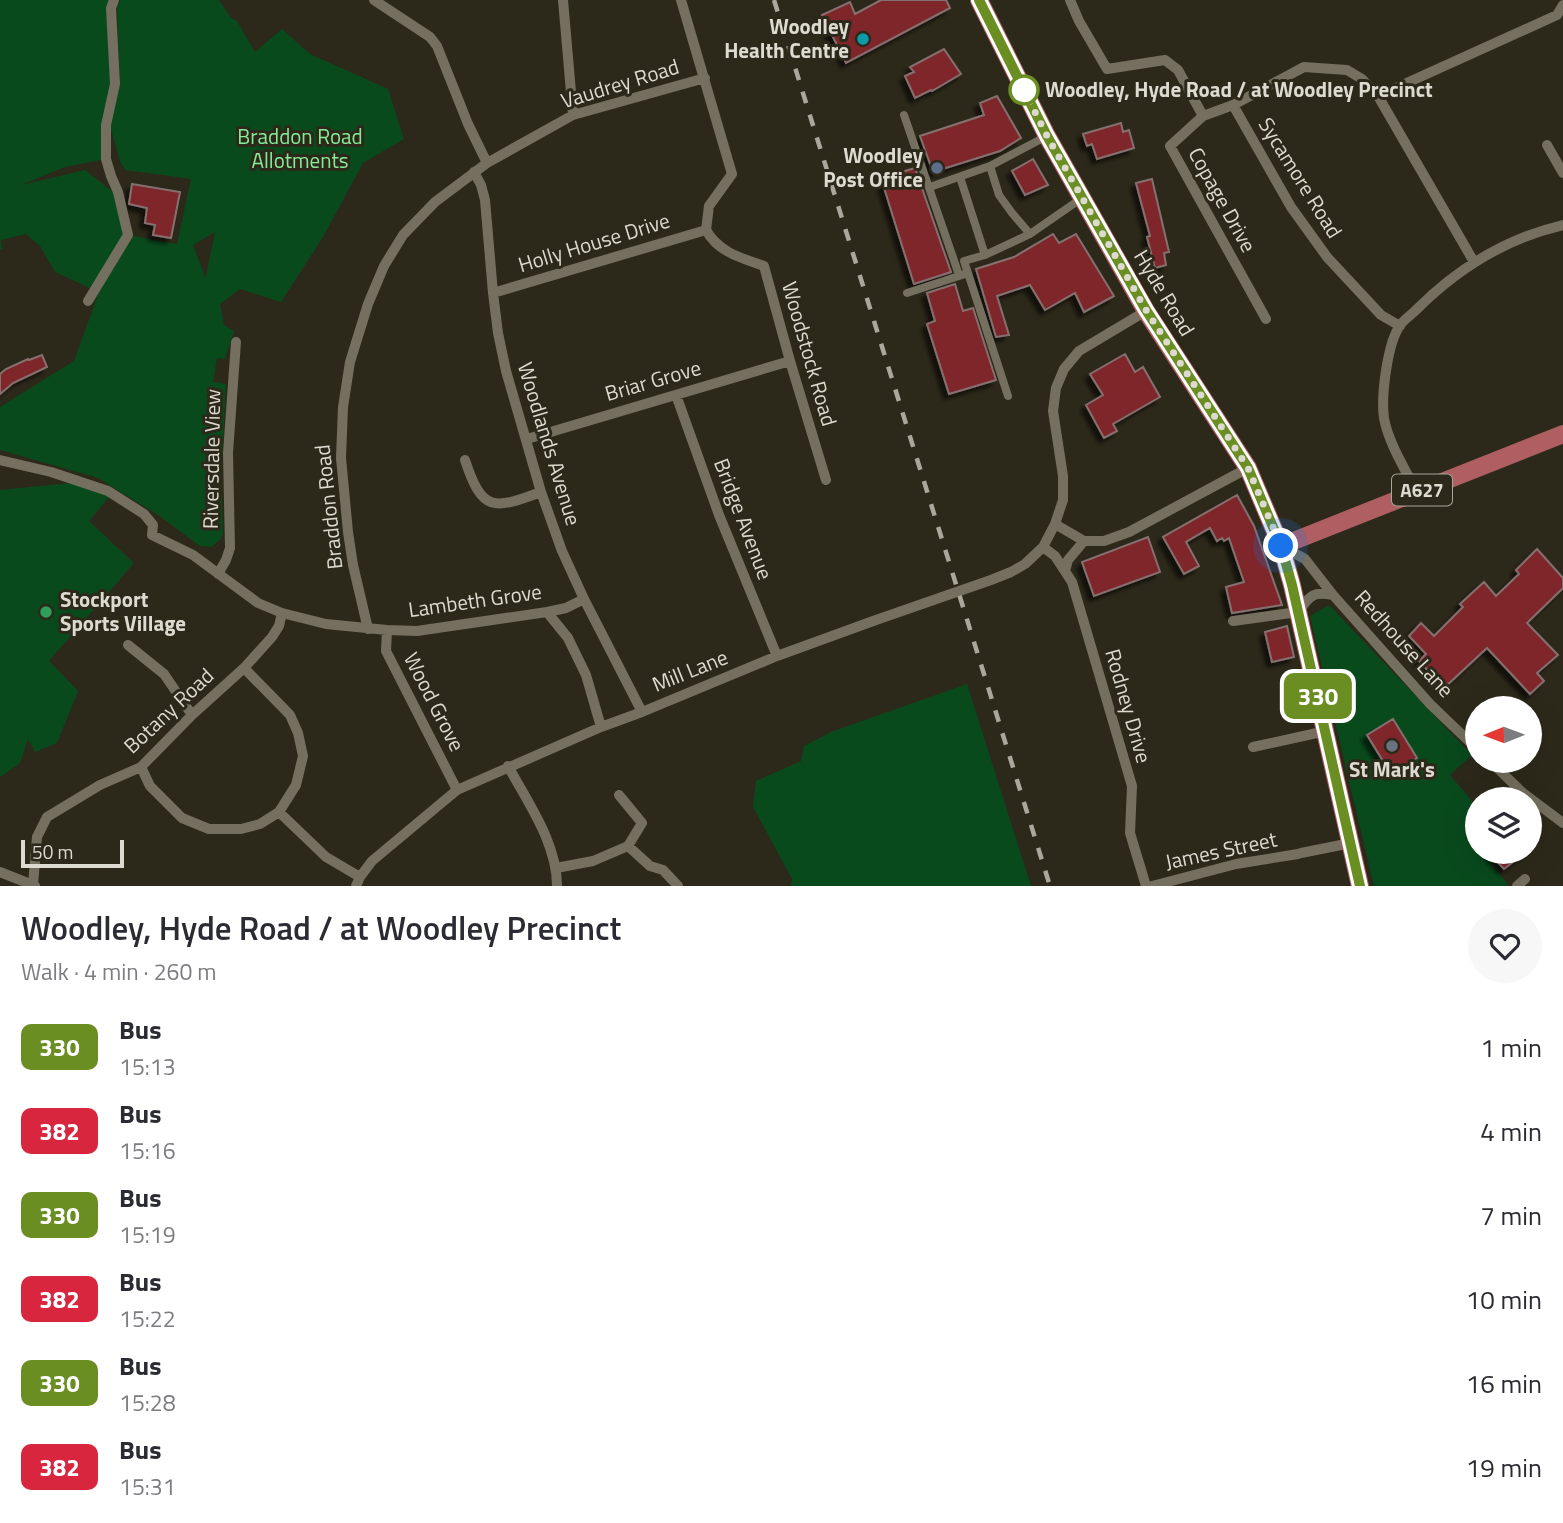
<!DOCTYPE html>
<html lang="en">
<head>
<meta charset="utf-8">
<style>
	body { margin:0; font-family:"Titillium Web",sans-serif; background:#f7f7f7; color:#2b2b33; height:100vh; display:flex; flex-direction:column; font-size:26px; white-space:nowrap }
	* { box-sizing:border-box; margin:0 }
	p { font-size:23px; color:#7c7c81 }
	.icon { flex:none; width:38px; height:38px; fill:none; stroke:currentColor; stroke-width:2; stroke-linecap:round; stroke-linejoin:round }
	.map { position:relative; height:886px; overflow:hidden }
	.details { display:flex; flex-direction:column; background:#fff; flex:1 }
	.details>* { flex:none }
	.badge { padding:0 14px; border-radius:10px; font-size:24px; line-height:46px }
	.needle { width:46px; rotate:269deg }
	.fabs { position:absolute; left:1465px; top:696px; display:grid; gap:14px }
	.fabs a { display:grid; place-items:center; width:77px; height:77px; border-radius:50%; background:#fff; box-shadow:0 7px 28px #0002; font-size:35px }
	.scale { position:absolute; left:21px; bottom:18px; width:103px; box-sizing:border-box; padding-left:7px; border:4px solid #dddad1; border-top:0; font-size:19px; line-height:24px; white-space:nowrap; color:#dddad1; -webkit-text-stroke:5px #2d291a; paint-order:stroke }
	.you { position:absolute; width:35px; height:35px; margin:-18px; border:5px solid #fff; border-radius:50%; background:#1a73e8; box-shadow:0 0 0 10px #1a73e833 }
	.map>.badge { position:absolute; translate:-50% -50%; box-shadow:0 0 0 4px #fff }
	.round { display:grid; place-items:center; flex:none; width:74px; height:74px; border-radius:37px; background:#f7f7f7 }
	.overview { display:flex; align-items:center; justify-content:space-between; height:119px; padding:0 21px }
	h1 { font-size:33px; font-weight:600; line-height:52px }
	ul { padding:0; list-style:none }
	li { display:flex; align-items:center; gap:21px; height:84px; padding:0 21px }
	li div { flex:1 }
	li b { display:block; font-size:26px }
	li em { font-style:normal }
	li .badge { min-width:77px; font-weight:700; text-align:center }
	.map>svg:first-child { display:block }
</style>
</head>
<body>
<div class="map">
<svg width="1563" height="886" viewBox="0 0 1563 886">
	<defs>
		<filter id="shadow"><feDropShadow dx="-5" dy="5" stdDeviation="2" flood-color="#0009"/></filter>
	</defs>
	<rect width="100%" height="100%" fill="#2d291a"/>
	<path fill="#094a1d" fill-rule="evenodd" d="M0 0H111L113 44 106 159 65 167 21 185 85 170 117 195 124 235 92 289 55 272 40 246 26 234 1 240 2 249H0Z
		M120 0H219L231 18 237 21 255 52 282 29 310 54 388 89 404 139 363 163 323 237 281 302 240 289 220 304 224 325 234 331 225 359 217 358 213 382 226 384 221 480 223 533 221 539 211 547 200 546 158 515 98 478 0 450V407L74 361 99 292 133 236 177 244 191 179 125 170 120 161 110 126 120 84 117 7ZM215 232 206 276 205 277 193 245Z
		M70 483 110 496 89 521 134 563 49 661 78 691 57 743 35 752 28 739 20 763 0 777V490Z
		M1329 605 1472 755 1450 775 1477 807V816L1467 829 1477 843V852H1484L1508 885 1507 886H1374L1310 616Z
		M967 684 1031 886H791L792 879 753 807 756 781 801 761 804 746 831 732Z"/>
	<path fill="#7f252b" stroke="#85706f" stroke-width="2" filter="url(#shadow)" d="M881 0H946L950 8 846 63 822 15 850 2 855 14Z
		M944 49 961 74 932 91 931 90 915 98 905 76 914 72 910 67Z
		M997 96 1021 138 1000 151 933 172 920 136 984 115 980 103Z
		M1121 123 1123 132 1129 130 1134 148 1097 159 1092 144 1087 146 1083 134Z
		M1033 159 1048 185 1025 195 1012 171Z
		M915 168 951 272 914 284 881 178Z
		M1152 179 1169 252 1164 253 1166 265 1155 268 1147 237 1150 236 1136 183Z
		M132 184 180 192 171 238 153 235 155 225 145 223 147 208 129 204Z
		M1053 234 1059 243 1076 234 1114 296 1084 312 1075 293 1045 310 1030 285 997 296 1009 335 996 337 976 269 1014 257Z
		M955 284 963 311 973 308 996 380 949 394 927 324 935 321 927 293Z
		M1125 354 1135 372 1143 367 1160 397 1113 424 1117 431 1104 438 1086 405 1103 395 1090 374Z
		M42 355 47 367 13 383 0 394V374L6 369 28 359 29 360Z
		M1237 495 1254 526 1282 605 1232 613 1226 587 1244 582 1229 538 1224 541 1222 538 1217 541 1210 528 1186 542 1199 566 1184 574 1163 537Z
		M1148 537 1160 572 1094 596 1082 562Z
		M1537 549 1563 578V588L1527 623 1558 655 1537 673 1544 681 1530 694 1487 648 1444 688 1419 661 1426 654 1409 636 1421 623 1434 636 1463 607 1460 604 1484 582 1496 596 1519 574 1516 570Z
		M1287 626 1294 657 1272 662 1265 632Z
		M1393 719 1417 758 1391 774 1367 735Z
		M1488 852H1526L1504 869Z"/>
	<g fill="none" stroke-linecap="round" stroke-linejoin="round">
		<path stroke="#746f5e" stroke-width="8" d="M904 115 959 275
			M990 166 999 195 1012 213 1030 234
			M960 177 985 255
			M930 187 990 166 1047 136
			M968 273 964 261 985 255 1030 234 1082 198
			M907 293 968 273 1008 396"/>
		<path stroke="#746f5e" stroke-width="10" d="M374 0 430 37 437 46 468 124 487 163
			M563 0 573 115
			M681 0 732 174 709 206 706 230
			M1070 0 1079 21 1107 69 1165 60 1178 70 1203 116
			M1378 96 1557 15 1563 5
			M1233 105 1291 207 1327 257 1381 315 1400 326
			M1547 145 1563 173
			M474 172 481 185 485 200 493 293 498 333 506 371 541 492 562 551 584 599 642 712
			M706 230C718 252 741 258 764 266L790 361 826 480
			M493 293 706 230
			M88 301 128 235 118 192 111 176 106 159V125L115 84 111 8 114 0
			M1266 319 1170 146 1203 116 1233 105 1304 67 1347 70 1362 79 1378 96 1474 262
			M676 395 719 515 777 656
			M527 439 790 361
			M0 460 51 472 108 491 144 514 153 525 152 535 193 555 258 603 282 613 326 624 387 630 417 631 547 612 566 608 584 599
			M465 460C482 512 493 510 541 492
			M1417 492C1406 471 1388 442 1384 418 1381 397 1387 342 1401 324 1405 319 1411 315 1416 310 1457 269 1507 238 1563 225
			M1055 524 1084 541H1104L1129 532 1248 468
			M1281 546 1305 559 1333 595 1430 704 1477 749
			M1043 547 1055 556 1072 582 1132 786 1130 833 1146 886
			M1065 571 1068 560 1084 541
			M218 574 226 560 230 548 228 453 236 342
			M547 612 568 638 586 675 601 727
			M1233 621 1298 612C1310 596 1312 591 1333 595
			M368 629 353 565 348 532 341 458 343 407 350 362 368 304 384 266 403 235 435 202 487 163 573 115 705 78
			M387 630 386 651 457 790
			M128 645 164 674 192 715
			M1253 747 1326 731
			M1490 761 1523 793 1563 823
			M508 766C528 803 557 843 557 886
			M141 767 150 786 182 818 209 829H241L260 824 279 812 296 785 303 756 298 733 290 715 244 668
			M619 795 642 823 628 846
			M279 812 326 857 360 877
			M1301 853 1351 843
			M556 868 593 861 628 846 650 866 663 870 678 886
			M0 872 35 886
			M33 885 37 837 47 817 100 785 141 767 192 715 244 668 272 637 279 626 282 613
			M356 886 360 877 372 861 457 790 601 727 642 712 777 656 876 620 991 580 1011 572 1025 564 1043 547 1055 524 1063 500V476L1053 411 1056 388 1064 369 1079 351 1146 311
			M1152 886 1236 864 1298 854
			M1517 886 1525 879"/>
		<path stroke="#af5e62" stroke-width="18" d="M979 0 1047 136 1146 311 1248 468 1281 546 1292 585 1360 886
			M1281 546 1563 434"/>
		<path stroke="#aaa79c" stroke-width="4.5" stroke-dasharray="12 12" stroke-linecap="butt" d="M774 0 1050 886"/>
	</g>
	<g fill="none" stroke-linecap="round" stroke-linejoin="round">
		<g stroke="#fff" stroke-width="16">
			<path id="line" d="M979 0 1047 136 1146 310 1248 468 1281 546 1292 585 1360 886"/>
		</g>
		<use href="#line" stroke="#6b8e23" stroke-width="10"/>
		<path stroke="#dddad1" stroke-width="7" stroke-dasharray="0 12.6" d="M1024 90 1047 136 1146 310 1248 468 1281 546"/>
	</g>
	<circle fill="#0f9aa8" stroke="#2d291a" stroke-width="2.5" cx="863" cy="39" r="7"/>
	<circle fill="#fff" stroke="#6b8e23" stroke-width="3.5" cx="1024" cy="90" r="14"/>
	<circle fill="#5c6f8a" stroke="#2d291a" stroke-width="2.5" cx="937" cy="168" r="7"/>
	<circle fill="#2e9e5b" stroke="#2d291a" stroke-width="2.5" cx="46" cy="612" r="7"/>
	<circle fill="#6b7280" stroke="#2d291a" stroke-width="2.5" cx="1392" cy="746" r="7"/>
	<g text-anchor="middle" stroke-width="6" stroke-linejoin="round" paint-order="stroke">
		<rect fill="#2d291a" stroke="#a8a59a" stroke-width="2" x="1392" y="474.5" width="60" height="31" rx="5"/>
		<g font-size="19" font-weight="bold" fill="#dddad1">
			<text x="1422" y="497">A627</text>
		</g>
		<g font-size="21" font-weight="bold" fill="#dddad1" stroke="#2d291a" text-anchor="end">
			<text x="849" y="34">Woodley<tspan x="849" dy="24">Health Centre</tspan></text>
			<text x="923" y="163">Woodley<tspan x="923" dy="24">Post Office</tspan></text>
			<text x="60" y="607" text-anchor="start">Stockport<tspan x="60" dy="24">Sports Village</tspan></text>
			<text x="1392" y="777" text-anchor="middle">St Mark's</text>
		</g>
		<g font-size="21" fill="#dddad1" stroke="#2d291a">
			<text transform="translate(620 84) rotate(-17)" y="7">Vaudrey Road</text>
			<text transform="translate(1300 178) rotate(58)" y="7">Sycamore Road</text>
			<text transform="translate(1222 200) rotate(61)" y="7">Copage Drive</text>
			<text transform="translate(594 243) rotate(-17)" y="7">Holly House Drive</text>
			<text transform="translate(1164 293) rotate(59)" y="7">Hyde Road</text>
			<text transform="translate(809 354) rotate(74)" y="7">Woodstock Road</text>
			<text transform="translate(653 381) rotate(-16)" y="7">Briar Grove</text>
			<text transform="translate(549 444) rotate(73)" y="7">Woodlands Avenue</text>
			<text transform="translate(212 459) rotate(-89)" y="7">Riversdale View</text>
			<text transform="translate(329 507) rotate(-96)" y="7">Braddon Road</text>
			<text transform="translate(743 519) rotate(69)" y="7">Bridge Avenue</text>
			<text transform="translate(475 601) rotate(-8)" y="7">Lambeth Grove</text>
			<text transform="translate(1404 644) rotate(48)" y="7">Redhouse Lane</text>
			<text transform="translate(690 671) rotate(-22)" y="7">Mill Lane</text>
			<text transform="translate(434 702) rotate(63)" y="7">Wood Grove</text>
			<text transform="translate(1128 706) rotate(74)" y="7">Rodney Drive</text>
			<text transform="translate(169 711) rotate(-43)" y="7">Botany Road</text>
			<text transform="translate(1221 851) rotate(-12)" y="7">James Street</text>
		</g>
		<g font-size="21" font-weight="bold" fill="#dddad1" stroke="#2d291a" text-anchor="start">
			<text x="1045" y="97">Woodley, Hyde Road / at Woodley Precinct</text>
		</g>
		<g font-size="21" fill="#84ec96" stroke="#2d291a">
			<text x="300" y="144">Braddon Road<tspan x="300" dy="24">Allotments</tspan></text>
		</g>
	</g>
</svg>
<div class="fabs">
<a><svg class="needle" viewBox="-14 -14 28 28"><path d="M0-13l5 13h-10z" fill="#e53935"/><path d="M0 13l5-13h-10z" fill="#7c7c81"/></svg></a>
<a><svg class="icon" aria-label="layers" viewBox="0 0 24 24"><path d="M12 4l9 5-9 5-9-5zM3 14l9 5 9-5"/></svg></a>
</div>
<div class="scale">50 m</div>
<div class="you" style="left:1281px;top:546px"></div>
<b class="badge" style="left:1318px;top:696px;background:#6b8e23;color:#fff">330</b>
</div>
<section class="details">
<div class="overview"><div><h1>Woodley, Hyde Road / at Woodley Precinct</h1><p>Walk · 4 min · 260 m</p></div><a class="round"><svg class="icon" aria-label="heart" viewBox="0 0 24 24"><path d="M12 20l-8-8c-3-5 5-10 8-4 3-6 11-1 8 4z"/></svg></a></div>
<ul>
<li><span class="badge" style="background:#6b8e23;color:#fff">330</span><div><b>Bus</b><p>15:13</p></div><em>1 min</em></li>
<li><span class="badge" style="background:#d7263d;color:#fff">382</span><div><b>Bus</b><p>15:16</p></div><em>4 min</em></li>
<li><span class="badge" style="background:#6b8e23;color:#fff">330</span><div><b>Bus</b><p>15:19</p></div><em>7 min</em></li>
<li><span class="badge" style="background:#d7263d;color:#fff">382</span><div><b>Bus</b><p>15:22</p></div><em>10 min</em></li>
<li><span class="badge" style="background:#6b8e23;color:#fff">330</span><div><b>Bus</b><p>15:28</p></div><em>16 min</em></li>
<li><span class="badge" style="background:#d7263d;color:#fff">382</span><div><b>Bus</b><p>15:31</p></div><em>19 min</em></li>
</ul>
</section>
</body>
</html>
